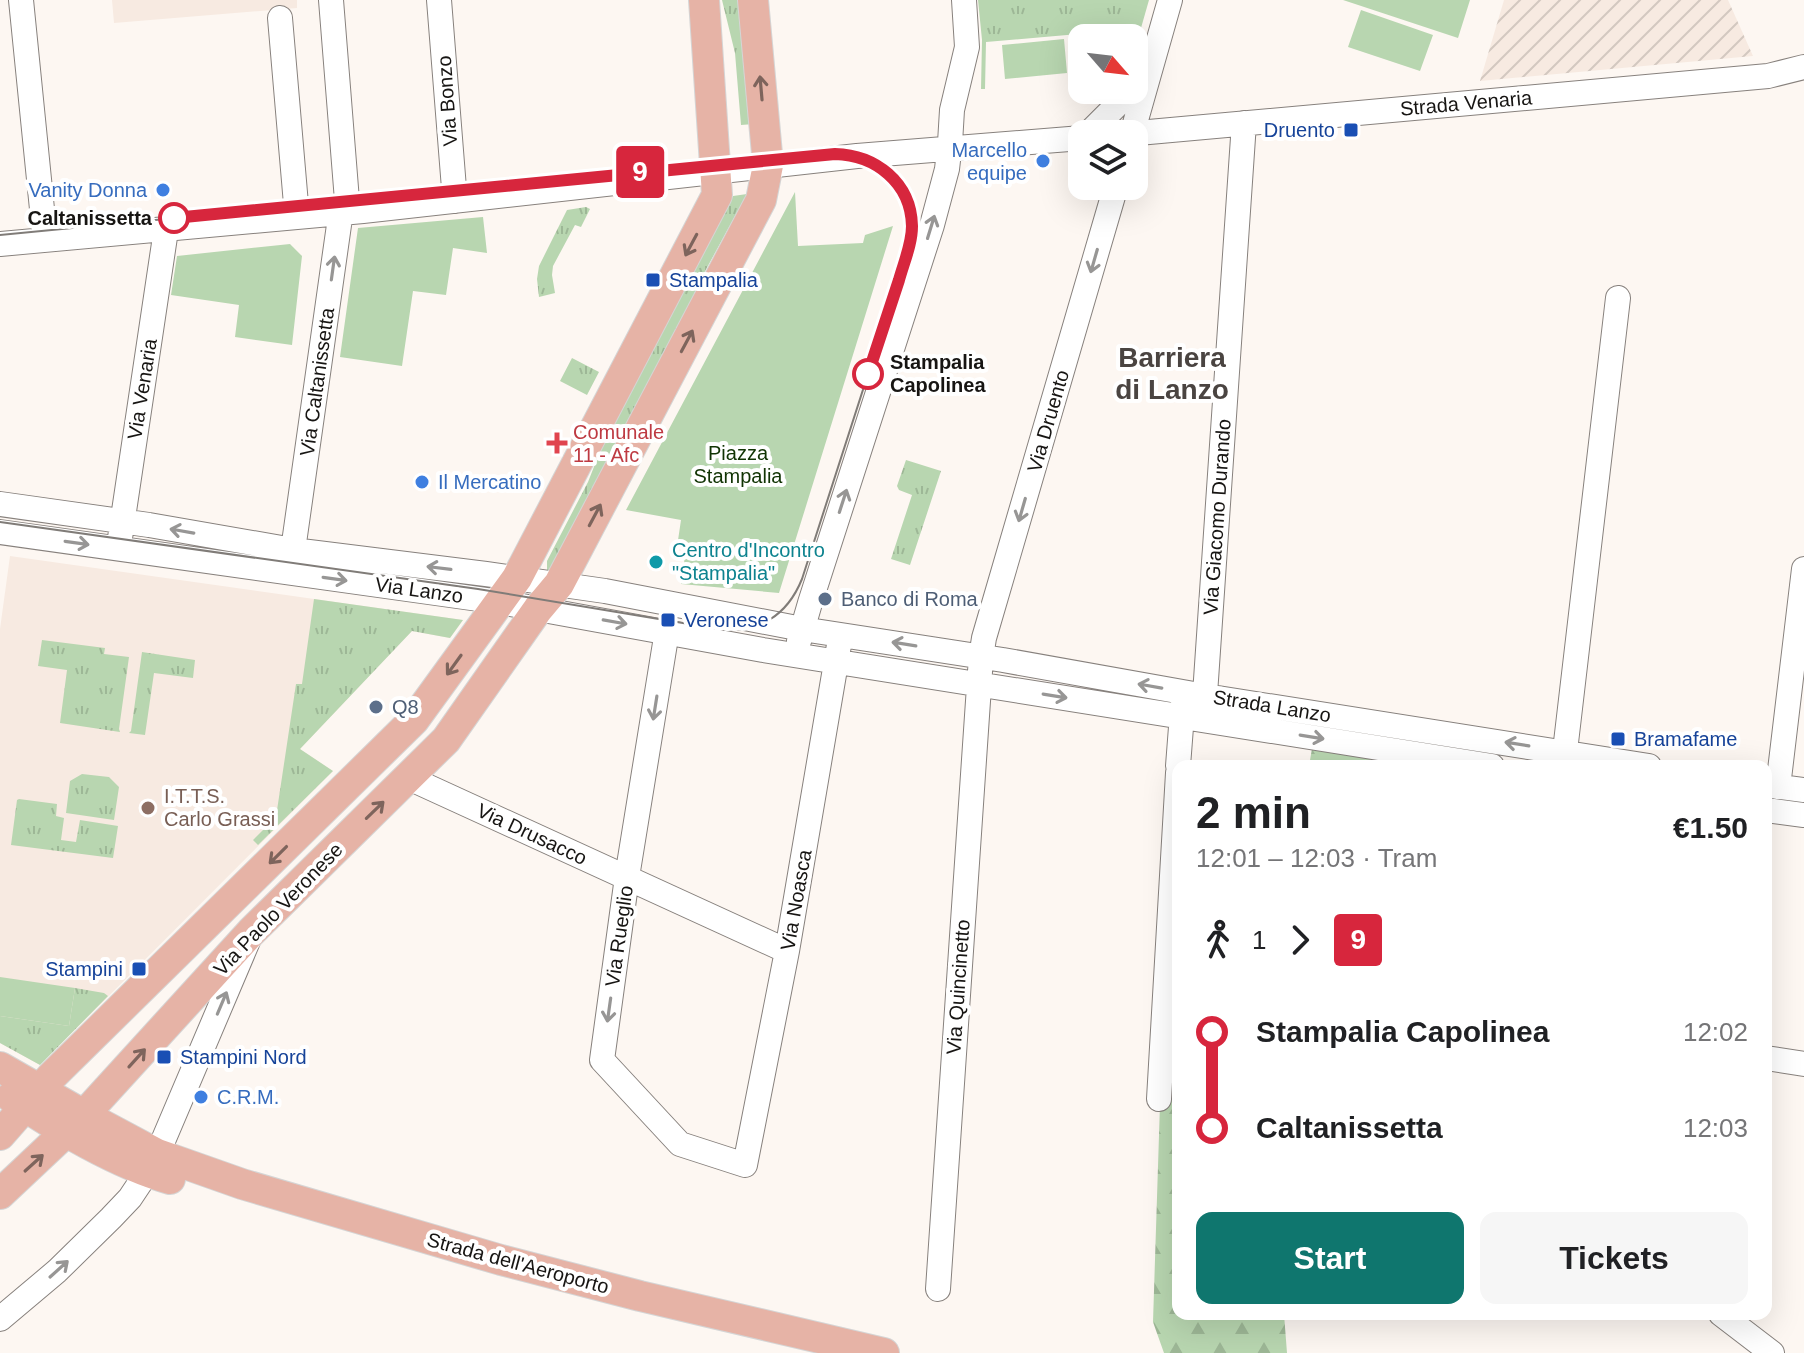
<!DOCTYPE html>
<html lang="en">
<head>
<meta charset="utf-8">
<style>
	body { margin:0; font-family:Helvetica,sans-serif; background:#f6f6f6; color:#202124; height:100vh; display:flex; flex-direction:column; font-size:30px; white-space:nowrap }
	* { box-sizing:border-box; margin:0 }
	p { font-size:26px; color:#757577 }
	.icon { flex:none; width:44px; height:44px; fill:none; stroke:currentColor; stroke-width:2; stroke-linecap:round; stroke-linejoin:round }
	.map { position:relative; flex:1; overflow:hidden }
	.side { position:absolute; left:1172px; top:760px; width:600px; height:560px; display:flex; flex-direction:column; background:#fff; border-radius:16px; box-shadow:0 8px 32px #0002 }
	.side>* { flex:none }
	.badge { padding:0 16px; border-radius:6px; font-size:28px; line-height:52px }
	.needle { width:52px; rotate:118deg }
	.controls { position:absolute; left:1068px; top:24px; display:grid; gap:16px }
	.controls a { display:grid; place-items:center; width:80px; height:80px; border-radius:16px; background:#fff; box-shadow:0 8px 32px #0002; font-size:40px }
	.map>.badge { position:absolute; translate:-50% -50%; box-shadow:0 0 0 4px #fff }
	.legs { display:flex; align-items:center; gap:12px; height:88px; padding:0 24px; font-size:26px }
	.legs p { margin-inline-start:auto }
	.summary { display:flex; align-items:center; justify-content:space-between; height:136px; padding:0 24px }
	h1 { font-size:44px; font-weight:700; line-height:60px }
	.button { display:flex; gap:16px; margin-top:auto; padding:16px 24px }
	.button a { flex:1; height:92px; border-radius:16px; background:#0f766e; color:#fff; font-size:32px; font-weight:700; line-height:92px; text-align:center }
	.button a+a { background:#f6f6f6; color:#202124 }
	ul { padding:0 24px; list-style:none }
	li { display:flex; align-items:center; gap:28px; height:96px; font-size:30px }
	li i { display:grid; place-items:center; width:12px; height:100%; margin:0 10px; background:currentColor }
	li i::after { content:''; width:20px; height:20px; margin:-10px; border:6px solid; border-radius:50%; background:#fff }
	li p { margin-inline-start:auto }
	li:first-child i { background:linear-gradient(#0000 50%,currentColor 0) }
	li:last-child i { background:linear-gradient(currentColor 50%,#0000 0) }
	.map>svg:first-child { display:block }
</style>
</head>
<body>
<div class="map">
<svg width="1804" height="1353" viewBox="0 0 1804 1353">
	<defs>
		<pattern id="industrial-furrows" width="10" height="10" patternUnits="userSpaceOnUse" patternTransform="scale(2)"><rect width="10" height="10" fill="#f7eae1"/><path d="M-1 1l2-2M0 10L10 0M9 11l2-2" fill="none" stroke="#d3c8c0"/></pattern>
		<pattern id="grass-tufts" width="24" height="20" patternUnits="userSpaceOnUse" patternTransform="scale(2)"><rect width="24" height="20" fill="#b8d6b0"/><path d="M3 7l-1-3M5 7V3M7 7l1-3M15 17l-1-3M17 17v-4M19 17l1-3" fill="none" stroke="#9db796"/></pattern>
		<pattern id="forest-firs" width="22" height="20" patternUnits="userSpaceOnUse" patternTransform="scale(2)"><rect width="22" height="20" fill="#b8d6b0"/><path d="M5 1l3.5 6h-7zM16 11l3.5 6h-7z" fill="#9db796"/></pattern>
	</defs>
	<rect width="100%" height="100%" fill="#fdf7f2"/>
	<path fill="#f7eae1" d="M112 0H297V8L114 23Z
		M10 556 463 620 450 638 412 631 300 749 333 771 40 1065 0 1043V629Z"/>
	<path fill="url(#industrial-furrows)" d="M1504 0H1728L1753 56 1480 81Z"/>
	<path fill="url(#grass-tufts)" d="M722 0H743L754 124 741 125 735 53Z
		M978 0H1149L1141 28 1137 29 1132 38H1100L1101 32 986 42 985 89H981L982 40Z
		M747 194 697 286 680 336 559 570 547 571V561L588 482 610 426 733 196Z
		M586 207 590 209 581 227 575 225 553 266 552 275 555 293 539 297 537 279 539 266 567 210Z
		M572 358 599 372 587 395 560 381Z
		M906 460 941 471 910 565 891 559 912 495 899 490 897 486Z
		M314 599 463 620 450 638 412 631 300 749 333 771 258 845 253 840 276 817 296 684H302Z
		M42 640 105 648 104 654 129 657 119 729 120 732 60 723 67 670 38 666Z
		M142 652 195 660 193 678 154 673 145 735 129 733 131 731Z
		M82 774 109 777 119 787 114 820 66 813 70 781Z
		M19 799 57 804 56 816 64 818 61 840 76 842 80 820 118 826 113 858 11 845 17 800Z
		M75 988 104 993 108 996 40 1065 0 1043V1016L69 1026Z"/>
	<path fill="url(#forest-firs)" d="M1314 737 1450 766H1309Z
		M1178 1040V1314H1284L1287 1353H1164L1153 1322 1162 1042Z"/>
	<path fill="#b8d6b0" d="M1343 0H1470L1458 38Z
		M1361 10 1433 35 1420 71 1348 47Z
		M1064 39 1067 73 1005 79 1002 45Z
		M795 192 798 246 863 243 865 235 893 226 779 593 681 584 686 549 677 547 681 520 626 510Z
		M483 217 487 253 453 248 446 295 413 291 402 366 340 357 358 228Z
		M290 244 302 256 292 345 235 337 239 305 171 295 177 256Z
		M0 977 75 988 69 1026 0 1016Z"/>
	<g fill="none" stroke-linecap="round" stroke-linejoin="round">
		<g stroke="#87817d" stroke-width="26">
			<path id="minor" d="M21 0 45 239
				M331 0 348 213
				M439 0 455 201
				M280 18 297 216
				M1088 134 1132 90
				M1127 134 1768 76 1804 67
				M1132 134 1170 0
				M0 244 363 211 857 156 1082 138
				M0 504 149 525 293 550 486 574 605 591 802 629 1003 660 1205 696 1649 766
				M0 532 500 602 763 650 1492 766
				M120 538 166 230
				M293 550 339 225V213
				M667 631 627 877 602 1060 680 1144 745 1165 787 951 839 645
				M799 641 810 603 932 225 947 169 950 143 952 110 967 47 964 0
				M1204 709 1244 123
				M1565 751 1618 298
				M1178 766 1183 701
				M409 778 787 951
				M1766 785 1804 790
				M1778 787 1804 569
				M1766 810 1804 815
				M1766 1058 1804 1064
				M1159 1099 1178 773
				M938 1289 981 657 984 638 1116 186
				M1721 1314 1772 1353
				M0 1319 57 1271 111 1218 130 1198 154 1162 248 941"/>
		</g>
		<g stroke="#d5d5d5" stroke-width="32">
			<path id="major" d="M0 1067 84 1115 157 1154 242 1184 501 1260 640 1296 884 1353
				M11 1097C55 1127 119 1165 170 1179
				M0 1135 51 1077 414 720 517 578 717 195 704 0
				M0 1194 84 1115 251 932 446 740 538 609 559 584 761 200 768 165 753 0"/>
		</g>
		<use href="#minor" stroke="#fff" stroke-width="24"/>
		<use href="#major" stroke="#e6b3a6" stroke-width="30"/>
		<path stroke="#807c78" stroke-width="2" d="M0 235 835 154C890 156 921 196 908 250L802 579C787 616 758 634 719 629L478 589 0 522"/>
	</g>
	<defs><path id="oneway-shaft" d="M-6 0H5M1.5-3L5.5 0L1.5 3" fill="none" stroke-width="1.6" stroke-linecap="round" stroke-linejoin="round" transform="scale(2)"/></defs>
	<g stroke="#7e645c">
		<use href="#oneway-shaft" transform="translate(761 88) rotate(-95)"/>
		<use href="#oneway-shaft" transform="translate(691 245) rotate(118)"/>
		<use href="#oneway-shaft" transform="translate(687 341) rotate(-62)"/>
		<use href="#oneway-shaft" transform="translate(595 515) rotate(-62)"/>
		<use href="#oneway-shaft" transform="translate(454 665) rotate(126)"/>
		<use href="#oneway-shaft" transform="translate(375 810) rotate(-44)"/>
		<use href="#oneway-shaft" transform="translate(278 855) rotate(135)"/>
		<use href="#oneway-shaft" transform="translate(137 1058) rotate(-48)"/>
		<use href="#oneway-shaft" transform="translate(34 1163) rotate(-42)"/>
	</g>
	<g stroke="#979695">
		<use href="#oneway-shaft" transform="translate(931 227) rotate(-73)"/>
		<use href="#oneway-shaft" transform="translate(1094 261) rotate(106)"/>
		<use href="#oneway-shaft" transform="translate(333 268) rotate(-82)"/>
		<use href="#oneway-shaft" transform="translate(843 501) rotate(-72)"/>
		<use href="#oneway-shaft" transform="translate(1022 510) rotate(106)"/>
		<use href="#oneway-shaft" transform="translate(182 531) rotate(-170)"/>
		<use href="#oneway-shaft" transform="translate(77 543) rotate(8)"/>
		<use href="#oneway-shaft" transform="translate(439 568) rotate(-173)"/>
		<use href="#oneway-shaft" transform="translate(335 579) rotate(8)"/>
		<use href="#oneway-shaft" transform="translate(615 622) rotate(10)"/>
		<use href="#oneway-shaft" transform="translate(904 644) rotate(-171)"/>
		<use href="#oneway-shaft" transform="translate(1150 686) rotate(-170)"/>
		<use href="#oneway-shaft" transform="translate(1055 696) rotate(9)"/>
		<use href="#oneway-shaft" transform="translate(655 708) rotate(99)"/>
		<use href="#oneway-shaft" transform="translate(1312 737) rotate(9)"/>
		<use href="#oneway-shaft" transform="translate(1517 744) rotate(-171)"/>
		<use href="#oneway-shaft" transform="translate(222 1003) rotate(-67)"/>
		<use href="#oneway-shaft" transform="translate(609 1010) rotate(98)"/>
		<use href="#oneway-shaft" transform="translate(59 1269) rotate(-42)"/>
	</g>
	<g fill="none" stroke-linecap="round" stroke-linejoin="round">
		<g stroke="#fff" stroke-width="18">
			<path id="line-1" d="M174 218 835 154C875 155 911 182 912 226 912 244 904 262 899 280 889 311 878 343 868 374"/>
		</g>
		<use href="#line-1" stroke="#d7263d" stroke-width="12"/>
	</g>
	<g fill="#1a4fb4" stroke="#fff" stroke-width="3">
		<rect x="1343" y="122" width="16" height="16" rx="4"/>
		<rect x="645" y="272" width="16" height="16" rx="4"/>
		<rect x="660" y="612" width="16" height="16" rx="4"/>
		<rect x="1610" y="731" width="16" height="16" rx="4"/>
		<rect x="131" y="961" width="16" height="16" rx="4"/>
		<rect x="156" y="1049" width="16" height="16" rx="4"/>
	</g>
	<g fill="#3f7fe0" stroke="#fff" stroke-width="3">
		<circle cx="1043" cy="161" r="8"/>
		<circle cx="163" cy="190" r="8"/>
		<circle cx="422" cy="482" r="8"/>
		<circle cx="201" cy="1097" r="8"/>
	</g>
	<g fill="#fff" stroke="#d7263d" stroke-width="4">
		<circle cx="174" cy="218" r="14"/>
		<circle cx="868" cy="374" r="14"/>
	</g>
	<path fill="#e0444e" stroke="#fff" stroke-width="3" d="M553 431h8v8h8v8h-8v8h-8v-8h-8v-8h8z"/>
	<circle fill="#0f9aa8" stroke="#fff" stroke-width="3" cx="656" cy="562" r="8"/>
	<g fill="#5c6f8a" stroke="#fff" stroke-width="3">
		<circle cx="825" cy="599" r="8"/>
		<circle cx="376" cy="707" r="8"/>
	</g>
	<circle fill="#8d6e63" stroke="#fff" stroke-width="3" cx="148" cy="808" r="8"/>
	<g text-anchor="middle" stroke-width="8" stroke-linejoin="round" paint-order="stroke">
		<g font-size="20" fill="#171513" stroke="#fff">
			<text transform="translate(447 101) rotate(-94)" y="7">Via Bonzo</text>
			<text transform="translate(1466 103) rotate(-5)" y="7">Strada Venaria</text>
			<text transform="translate(317 382) rotate(-82)" y="7">Via Caltanissetta</text>
			<text transform="translate(142 389) rotate(-81)" y="7">Via Venaria</text>
			<text transform="translate(1048 421) rotate(-74)" y="7">Via Druento</text>
			<text transform="translate(1217 517) rotate(-86)" y="7">Via Giacomo Durando</text>
			<text transform="translate(419 590) rotate(8)" y="7">Via Lanzo</text>
			<text transform="translate(1272 706) rotate(9)" y="7">Strada Lanzo</text>
			<text transform="translate(532 834) rotate(25)" y="7">Via Drusacco</text>
			<text transform="translate(796 900) rotate(-80)" y="7">Via Noasca</text>
			<text transform="translate(278 909) rotate(-46)" y="7">Via Paolo Veronese</text>
			<text transform="translate(619 936) rotate(-82)" y="7">Via Rueglio</text>
			<text transform="translate(958 987) rotate(-86)" y="7">Via Quincinetto</text>
			<text transform="translate(518 1263) rotate(15)" y="7">Strada dell'Aeroporto</text>
		</g>
		<g font-size="20" fill="#164399" stroke="#fff" text-anchor="start">
			<text x="1335" y="137" text-anchor="end">Druento</text>
			<text x="669" y="287">Stampalia</text>
			<text x="684" y="627">Veronese</text>
			<text x="1634" y="746">Bramafame</text>
			<text x="123" y="976" text-anchor="end">Stampini</text>
			<text x="180" y="1064">Stampini Nord</text>
		</g>
		<g font-size="20" fill="#366cbe" stroke="#fff" text-anchor="end">
			<text x="1027" y="157">Marcello<tspan x="1027" dy="23">equipe</tspan></text>
			<text x="147" y="197">Vanity Donna</text>
			<text x="438" y="489" text-anchor="start">Il Mercatino</text>
			<text x="217" y="1104" text-anchor="start">C.R.M.</text>
		</g>
		<g font-size="20" font-weight="bold" fill="#171513" stroke="#fff" text-anchor="end">
			<text x="152" y="225">Caltanissetta</text>
			<text x="890" y="369" text-anchor="start">Stampalia<tspan x="890" dy="23">Capolinea</tspan></text>
		</g>
		<g font-size="20" fill="#be3a42" stroke="#fff" text-anchor="start">
			<text x="573" y="439">Comunale<tspan x="573" dy="23">11 - Afc</tspan></text>
		</g>
		<g font-size="20" fill="#113404" stroke="#fff">
			<text x="738" y="460">Piazza<tspan x="738" dy="23">Stampalia</tspan></text>
		</g>
		<g font-size="20" fill="#0d838f" stroke="#fff" text-anchor="start">
			<text x="672" y="557">Centro d'Incontro<tspan x="672" dy="23">"Stampalia"</tspan></text>
		</g>
		<g font-size="20" fill="#4e5e75" stroke="#fff" text-anchor="start">
			<text x="841" y="606">Banco di Roma</text>
			<text x="392" y="714">Q8</text>
		</g>
		<g font-size="20" fill="#785e54" stroke="#fff" text-anchor="start">
			<text x="164" y="803">I.T.T.S.<tspan x="164" dy="23">Carlo Grassi</tspan></text>
		</g>
		<g font-size="28" font-weight="bold" fill="#4a4441" stroke="#fff">
			<text x="1172" y="367">Barriera<tspan x="1172" dy="32">di Lanzo</tspan></text>
		</g>
	</g>
</svg>
<div class="controls">
<a><svg class="needle" viewBox="-14 -14 28 28"><path d="M0-13l5 13h-10z" fill="#e53935"/><path d="M0 13l5-13h-10z" fill="#757577"/></svg></a>
<a><svg class="icon" aria-label="layers" viewBox="0 0 24 24"><path d="M12 4l9 5-9 5-9-5zM3 14l9 5 9-5"/></svg></a>
</div>
<b class="badge" style="left:640px;top:172px;background:#d7263d;color:#fff">9</b>
<section class="side">
<div class="summary"><div><h1>2 min</h1><p>12:01 – 12:03 · Tram</p></div><b>€1.50</b></div>
<div class="legs"><svg class="icon" aria-label="walk" viewBox="0 0 24 24"><circle cx="13" cy="4" r="2"/><path d="M13 8l-2 6 4 7M11 14l-3 7M7 12l3-4h3l4 4"/></svg>1<svg class="icon" aria-label="forward" viewBox="0 0 24 24"><path d="M9 5l7 7-7 7"/></svg><b class="badge" style="background:#d7263d;color:#fff">9</b></div>
<ul>
<li><i style="color:#d7263d"></i><b>Stampalia Capolinea</b><p>12:02</p></li>
<li><i style="color:#d7263d"></i><b>Caltanissetta</b><p>12:03</p></li>
</ul>
<div class="button"><a>Start</a><a>Tickets</a></div>
</section>
</div>
</body>
</html>
